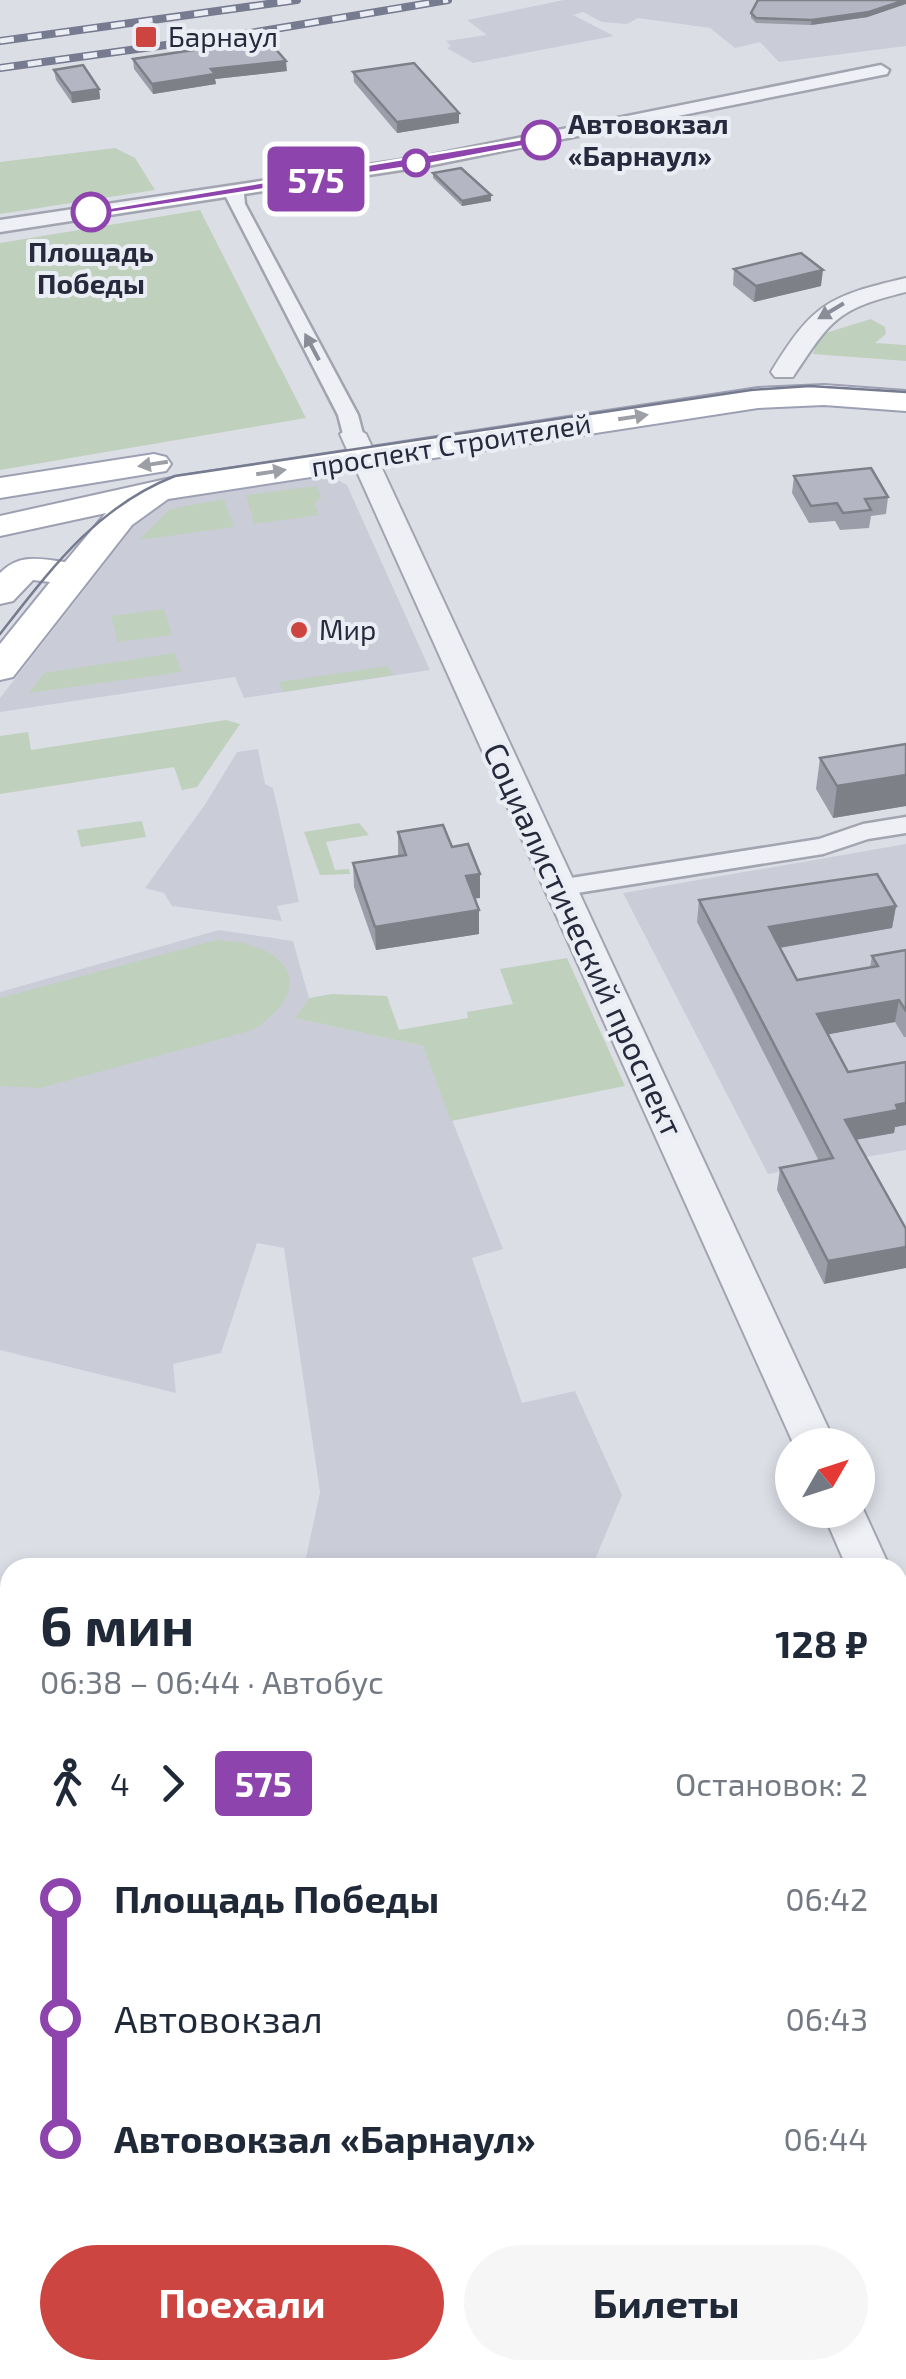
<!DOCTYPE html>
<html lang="ru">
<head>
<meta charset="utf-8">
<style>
	body { margin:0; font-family:"Exo 2",sans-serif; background:#f6f6f7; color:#1f2937; height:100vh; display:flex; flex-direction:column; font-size:38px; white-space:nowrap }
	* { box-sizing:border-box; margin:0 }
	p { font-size:32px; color:#747a83 }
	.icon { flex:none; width:55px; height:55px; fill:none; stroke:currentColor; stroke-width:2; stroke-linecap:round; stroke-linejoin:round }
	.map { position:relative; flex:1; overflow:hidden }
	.drawer { position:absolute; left:0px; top:1558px; width:908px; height:822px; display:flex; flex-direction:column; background:#fff; border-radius:30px 30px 0 0; box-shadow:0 5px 15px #0003 }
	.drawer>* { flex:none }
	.badge { padding:0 20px; border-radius:8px; font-size:35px; line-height:65px }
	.needle { width:65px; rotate:51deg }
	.fabs { position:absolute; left:775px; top:1428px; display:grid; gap:20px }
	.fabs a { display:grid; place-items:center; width:100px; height:100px; border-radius:50%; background:#fff; box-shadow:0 5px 15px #0003; font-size:50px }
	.map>.badge { position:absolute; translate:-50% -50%; box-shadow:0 0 0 5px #fff }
	.legs { display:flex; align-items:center; gap:15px; height:110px; padding:0 40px; font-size:32px }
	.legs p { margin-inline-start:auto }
	.headline { display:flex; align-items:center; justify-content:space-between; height:170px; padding:0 40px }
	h1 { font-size:55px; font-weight:700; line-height:75px }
	.action { display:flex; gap:20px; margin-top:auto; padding:20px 40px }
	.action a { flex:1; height:115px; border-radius:60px; background:#cd4540; color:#fff; font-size:40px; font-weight:700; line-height:115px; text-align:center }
	.action a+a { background:#f6f6f7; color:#1f2937 }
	ul { padding:0 40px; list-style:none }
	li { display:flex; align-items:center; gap:35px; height:120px; font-size:38px }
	li i { display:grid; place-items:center; width:15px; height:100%; margin:0 12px; background:currentColor }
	li i::after { content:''; width:25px; height:25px; margin:-12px; border:8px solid; border-radius:50%; background:#fff }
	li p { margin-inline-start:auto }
	li:first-child i { background:linear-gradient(#0000 50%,currentColor 0) }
	li:last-child i { background:linear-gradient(currentColor 50%,#0000 0) }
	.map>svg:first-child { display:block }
</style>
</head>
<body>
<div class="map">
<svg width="906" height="2379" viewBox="0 0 906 2379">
	<rect width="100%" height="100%" fill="#dcdee6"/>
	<path fill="#cacdd8" d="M564 0H906V46L779 62 760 42 735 48 710 28 638 18 627 24 602 22 583 12 573 15 614 36 473 63 447 48 451 46 446 41 487 35 467 20Z
		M316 476 334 478 347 485 430 670 244 698 235 677 0 712V698L138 521 160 503 174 498Z
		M258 749 265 784 273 788 299 902 277 906 282 921 172 906 164 893 145 888 206 803 237 752Z
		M906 844V1150L768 1174 623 893Z
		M219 930 293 941 309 998 296 1018 423 1046 503 1249 472 1258 522 1403 575 1391 622 1495 592 1567H304L320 1492 284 1248 257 1243 221 1353 173 1364 176 1393 0 1350V992Z"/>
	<path fill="#bfd0bd" d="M115 148 135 158 155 190 0 214V162Z
		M200 210 306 418 0 470V243Z
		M871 319 885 327 886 334 875 343 906 345V361L813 354 819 335Z
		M317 486 321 498 315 503 319 515 254 524 246 495Z
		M224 499 234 527 139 540 170 509Z
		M164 609 172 635 118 642 111 616Z
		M175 653 181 672 29 693 44 673Z
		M388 666 393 675 283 692 279 682Z
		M226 720 240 724 197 787 182 790 174 767 0 794V736L28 732 31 750Z
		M142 821 146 837 81 847 77 830Z
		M359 823 369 835 326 842 335 870 349 869 350 874 320 875 304 832Z
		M216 940C283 942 323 984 253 1030L40 1088 0 1086V998Z
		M567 958 625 1086 451 1121 423 1046 295 1018 309 998 332 994 387 996 399 1030 468 1018 467 1012 513 1004 500 969Z"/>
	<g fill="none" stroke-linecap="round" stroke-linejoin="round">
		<g stroke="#a2a4b0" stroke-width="5">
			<path id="minor" d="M881 65 889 70 887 74 428 166 244 194 245 204 358 415 363 434 353 440 343 434 338 415 226 197 0 232V220L428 156Z
				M906 817V833L868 839 823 854 558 896 545 888 558 880 819 839 863 824Z"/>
		</g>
		<g stroke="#a2a4b0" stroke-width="4">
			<path id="tertiary" d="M906 278V292C836 309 831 320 793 377H775L771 372C813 303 829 296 906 278Z
				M353 426 366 434 836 1445H794L340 434Z
				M858 1498 890 1568H847L822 1510H858Z
				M898 1610 906 1613V1666L898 1663Z
				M0 2074 10 2077V2127L0 2124Z
				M0 2160 10 2163V2215L0 2212Z
				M496 2370H573L577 2379H500Z
				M762 2370H840L844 2379H766Z"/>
		</g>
		<g stroke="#9ca0b2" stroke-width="4">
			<path id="primary" d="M824 385 906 391V411L824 405 758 408 168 499 132 525 13 677 0 680V644L50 582 33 580 13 601 0 604V573C20 553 39 559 65 562L106 513 0 536V516L180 476 758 388Z
				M154 454 166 457 171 464 166 471 0 498V478Z"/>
		</g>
		<use href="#minor" fill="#eff0f5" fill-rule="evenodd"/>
		<use href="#tertiary" fill="#eff0f5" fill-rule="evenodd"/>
		<use href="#primary" fill="#fff" fill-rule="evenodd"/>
		<path stroke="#767b90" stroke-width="2.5" d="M0 634C51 569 96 507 175 476L751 390 810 386 906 392"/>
		<g stroke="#767b90" stroke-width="8">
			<path id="rail" d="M0 41 297 0
				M0 68 238 35 448 0"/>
		</g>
		<use href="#rail" stroke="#ebedf4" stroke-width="5" stroke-dasharray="14" stroke-linecap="butt"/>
	</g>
	<path fill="#9b9da8" d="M751 13 868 17 811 25 756 23 751 18Z
		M133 59 287 71 215 79 216 84 153 94 134 69Z
		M54 70 99 89 100 99 72 103 56 80Z
		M353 72 459 123 397 133 354 82Z
		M433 173 491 195V201L462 206 433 178Z
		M734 269 821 286 754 302 733 285Z
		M794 476 888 497 886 514 871 516 869 528 840 530 835 521 809 523 792 493Z
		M906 744V806L833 818 816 789 820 758Z
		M398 832 452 847 480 898H474L479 934 376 950 354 887 353 863 398 856Z
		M699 900 896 906 892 928 780 948 797 980 870 968 872 956 906 950V1037H904L895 1022 828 1034 848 1072 906 1062V1125L895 1127 894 1133 856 1140 824 1284 777 1190 780 1168 819 1161 697 922Z
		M898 2226 906 2228V2341L898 2338Z
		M0 2241 10 2370 87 2379H3L0 2377Z"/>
	<path fill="#7e8088" d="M906 0V4L868 17 811 25 812 20Z
		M286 61 287 71 215 79 216 84 153 94 152 84 211 69Z
		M99 89 100 99 72 103 71 93Z
		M459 113V123L397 133V122Z
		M491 195V201L462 206V201Z
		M823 270 821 286 754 302 756 286Z
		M906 775V806L833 818 837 786Z
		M480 874V898L465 900 466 876Z
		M896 906 892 928 766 950 769 927Z
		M479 910V934L376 950 375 927Z
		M899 1000 895 1022 814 1037 817 1014Z
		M906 1103V1125L895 1127 894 1133 842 1142 845 1120Z
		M906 1247V1268L824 1284 828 1261Z
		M9 2244 10 2247V2273L4 2257Z"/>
	<path fill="#b4b7c3" stroke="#7e8088" stroke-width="2.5" d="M758 0H905L869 12 812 20 756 18 751 13Z
		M267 39 286 61 211 69 215 74 152 84 133 59Z
		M414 63 459 113 397 122 353 72Z
		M83 65 99 89 71 93 54 70Z
		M461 168 491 195 462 201 433 173Z
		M801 253 823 270 756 286 734 269Z
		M871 468 888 497 865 499 871 510 843 513 837 503 811 506 794 476Z
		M906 744V775L837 786 820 758Z
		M443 825 452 847 468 844 480 874 466 876 479 910 375 927 353 863 406 855 398 832Z
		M877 874 896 906 769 927 797 980 878 966 872 956 906 950V1011L899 1000 817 1014 848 1072 906 1062V1103L896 1105 898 1110 845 1120 906 1229V1247L828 1261 780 1168 833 1158 699 900Z
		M898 2226 906 2228V2326L898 2323Z
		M0 2241 9 2244 4 2257 10 2259V2370L0 2365Z
		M11 2370H83L84 2379H30Z
		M130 2370H246L248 2379H100Z"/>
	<defs><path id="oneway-solid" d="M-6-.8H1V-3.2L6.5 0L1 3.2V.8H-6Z" transform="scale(2.5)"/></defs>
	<g fill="#8a8d98">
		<use href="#oneway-solid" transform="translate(831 311) rotate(149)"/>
		<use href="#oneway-solid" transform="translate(312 347) rotate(-118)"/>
	</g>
	<g fill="#9d9fa7">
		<use href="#oneway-solid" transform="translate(633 417) rotate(-9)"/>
		<use href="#oneway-solid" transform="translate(153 464) rotate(171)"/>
		<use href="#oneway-solid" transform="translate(271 472) rotate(-9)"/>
	</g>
	<path fill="#8e44ad" stroke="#fff" stroke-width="2.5" d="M541 136 545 142 428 164 91 216 85 212Z"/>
	<g fill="#cd4540" stroke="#ebedf4" stroke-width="4">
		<rect x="134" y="25" width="24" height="24" rx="5"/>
		<circle cx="299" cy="630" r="10"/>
	</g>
	<g fill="#fff" stroke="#8e44ad" stroke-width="5">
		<circle cx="541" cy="140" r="18"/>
		<circle cx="416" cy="163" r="12"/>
		<circle cx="91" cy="212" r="18"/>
	</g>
	<g text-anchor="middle" stroke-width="8" stroke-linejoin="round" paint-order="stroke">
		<g font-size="28" fill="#262a3c" stroke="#ebedf4" text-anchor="start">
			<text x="168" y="47">Барнаул</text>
			<text x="319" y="640">Мир</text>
		</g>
		<g font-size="28" font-weight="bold" fill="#262a3c" stroke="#ebedf4" text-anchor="start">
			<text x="568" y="134">Автовокзал<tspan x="568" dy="32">«Барнаул»</tspan></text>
			<text x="91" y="262" text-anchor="middle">Площадь<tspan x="91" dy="32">Победы</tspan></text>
		</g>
		<g font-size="28" fill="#262a3c" stroke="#ebedf4">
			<text transform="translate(451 445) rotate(-9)" y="10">проспект Строителей</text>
		</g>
		<g font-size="32" fill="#262a3c" stroke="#ebedf4">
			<text transform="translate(583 940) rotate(65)" y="11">Социалистический проспект</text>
		</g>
	</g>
</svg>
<div class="fabs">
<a><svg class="needle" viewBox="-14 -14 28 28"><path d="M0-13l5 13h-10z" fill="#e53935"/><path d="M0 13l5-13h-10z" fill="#747a83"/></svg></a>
</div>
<b class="badge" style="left:316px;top:179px;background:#8e44ad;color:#fff">575</b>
<section class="drawer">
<div class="headline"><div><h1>6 мин</h1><p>06:38 – 06:44 · Автобус</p></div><b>128 ₽</b></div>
<div class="legs"><svg class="icon" aria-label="walk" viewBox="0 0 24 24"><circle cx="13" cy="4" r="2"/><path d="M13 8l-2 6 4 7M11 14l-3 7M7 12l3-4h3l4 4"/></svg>4<svg class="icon" aria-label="forward" viewBox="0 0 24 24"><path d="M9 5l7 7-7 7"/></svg><b class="badge" style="background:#8e44ad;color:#fff">575</b><p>Остановок: 2</p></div>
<ul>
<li><i style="color:#8e44ad"></i><b>Площадь Победы</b><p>06:42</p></li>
<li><i style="color:#8e44ad"></i><span>Автовокзал</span><p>06:43</p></li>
<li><i style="color:#8e44ad"></i><b>Автовокзал «Барнаул»</b><p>06:44</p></li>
</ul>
<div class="action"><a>Поехали</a><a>Билеты</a></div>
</section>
</div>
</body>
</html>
